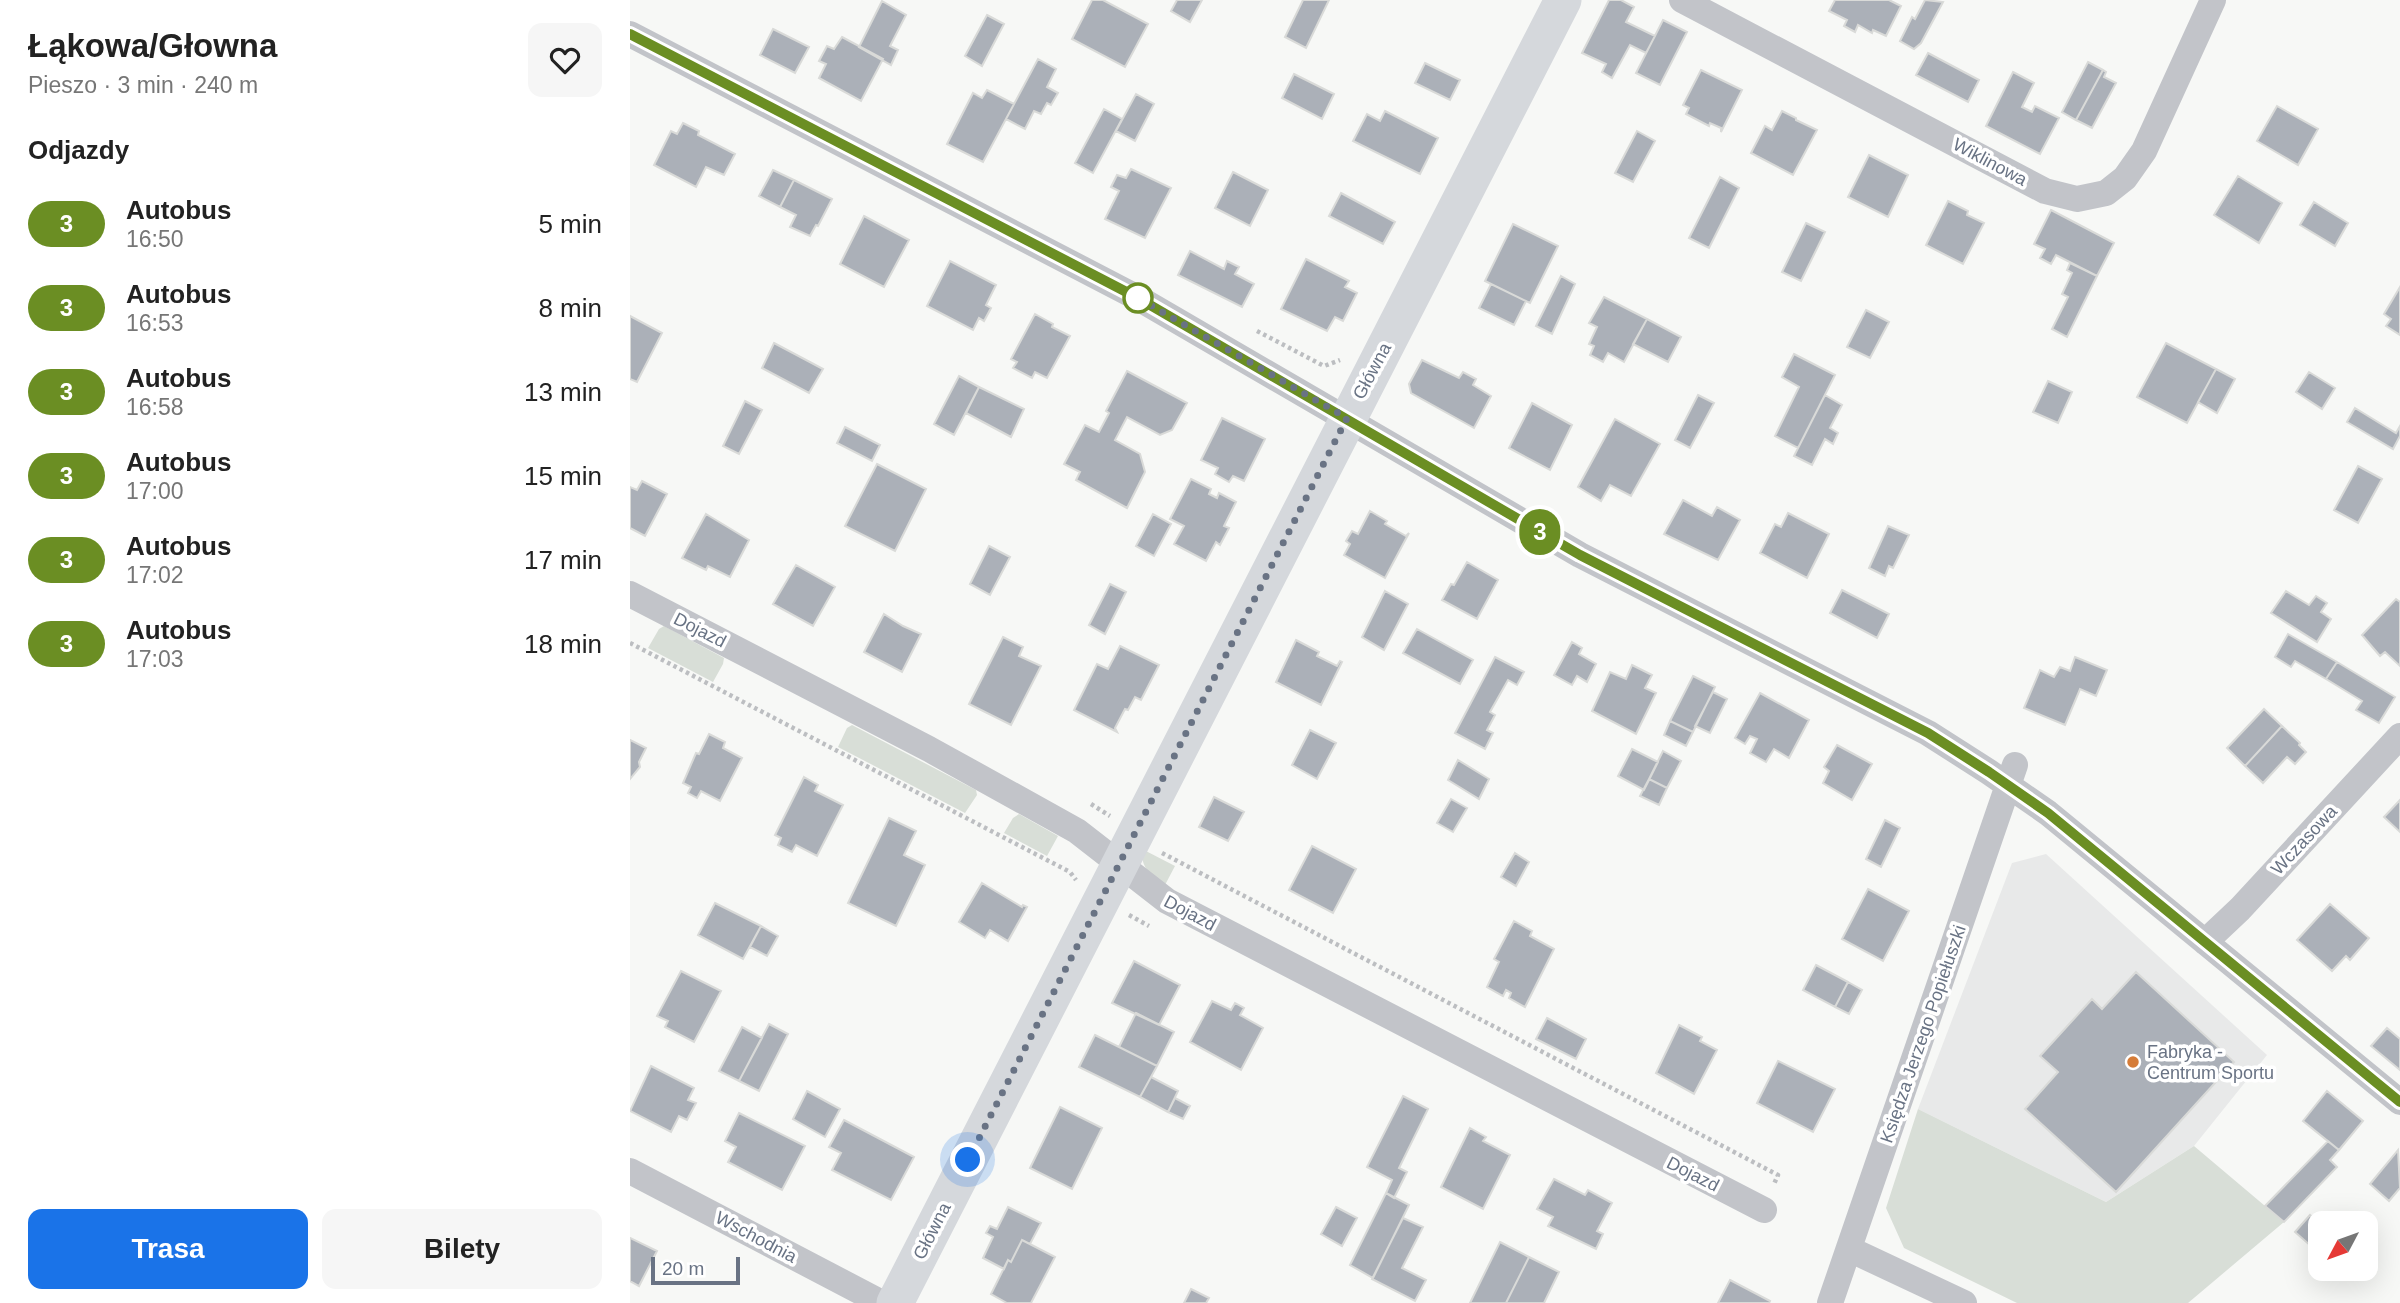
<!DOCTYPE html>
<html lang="pl">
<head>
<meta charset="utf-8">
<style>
	body { margin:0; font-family:Helvetica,sans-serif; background:#f6f6f6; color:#222; height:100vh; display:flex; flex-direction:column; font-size:26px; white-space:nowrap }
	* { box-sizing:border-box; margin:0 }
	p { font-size:23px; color:#767676 }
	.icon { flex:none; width:38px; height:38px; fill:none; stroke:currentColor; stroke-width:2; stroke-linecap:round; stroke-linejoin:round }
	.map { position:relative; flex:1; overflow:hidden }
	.sheet { display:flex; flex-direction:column; background:#fff; width:630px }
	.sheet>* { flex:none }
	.badge { padding:0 14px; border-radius:23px; font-size:24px; line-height:46px }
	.needle { width:46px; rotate:229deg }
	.buttons { position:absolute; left:1678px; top:1211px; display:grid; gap:14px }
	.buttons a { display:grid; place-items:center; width:70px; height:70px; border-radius:14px; background:#fff; box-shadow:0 7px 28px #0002; font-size:35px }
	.scale { position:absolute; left:21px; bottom:18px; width:89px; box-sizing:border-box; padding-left:7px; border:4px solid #697384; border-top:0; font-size:19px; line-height:24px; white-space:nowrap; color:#697384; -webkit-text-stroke:5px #fff; paint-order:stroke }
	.you { position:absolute; width:35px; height:35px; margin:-18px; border:5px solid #fff; border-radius:50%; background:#1a73e8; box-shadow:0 0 0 10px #1a73e833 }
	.map>.badge { position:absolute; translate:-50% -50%; box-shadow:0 0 0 4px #fff }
	h2 { padding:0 28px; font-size:26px; line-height:63px }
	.round { display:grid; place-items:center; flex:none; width:74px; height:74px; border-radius:14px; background:#f6f6f6 }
	.head { display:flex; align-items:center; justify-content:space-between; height:119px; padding:0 28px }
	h1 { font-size:33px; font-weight:700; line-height:52px }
	.button { display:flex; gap:14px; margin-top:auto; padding:14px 28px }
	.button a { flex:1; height:80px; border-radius:14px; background:#1a73e8; color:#fff; font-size:28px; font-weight:700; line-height:80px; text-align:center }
	.button a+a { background:#f6f6f6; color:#222 }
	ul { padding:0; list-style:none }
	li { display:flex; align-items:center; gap:21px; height:84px; padding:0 28px }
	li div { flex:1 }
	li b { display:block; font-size:26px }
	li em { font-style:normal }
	li .badge { min-width:77px; font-weight:700; text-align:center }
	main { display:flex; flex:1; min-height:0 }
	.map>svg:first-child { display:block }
</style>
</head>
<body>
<main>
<section class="sheet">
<div class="head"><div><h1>Łąkowa/Głowna</h1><p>Pieszo · 3 min · 240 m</p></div><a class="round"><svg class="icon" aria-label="heart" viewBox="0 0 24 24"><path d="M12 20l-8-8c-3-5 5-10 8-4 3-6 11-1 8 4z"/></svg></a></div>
<h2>Odjazdy</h2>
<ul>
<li><span class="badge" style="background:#6b8e23;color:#fff">3</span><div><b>Autobus</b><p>16:50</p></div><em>5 min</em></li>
<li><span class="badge" style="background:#6b8e23;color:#fff">3</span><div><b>Autobus</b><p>16:53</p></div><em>8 min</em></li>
<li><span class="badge" style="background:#6b8e23;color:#fff">3</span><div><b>Autobus</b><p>16:58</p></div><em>13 min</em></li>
<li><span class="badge" style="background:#6b8e23;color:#fff">3</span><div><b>Autobus</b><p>17:00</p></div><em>15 min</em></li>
<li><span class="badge" style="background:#6b8e23;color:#fff">3</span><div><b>Autobus</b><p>17:02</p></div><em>17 min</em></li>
<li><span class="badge" style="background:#6b8e23;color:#fff">3</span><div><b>Autobus</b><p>17:03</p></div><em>18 min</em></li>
</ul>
<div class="button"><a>Trasa</a><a>Bilety</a></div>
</section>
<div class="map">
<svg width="1770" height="1303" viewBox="0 0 1770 1303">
	<rect width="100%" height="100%" fill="#f7f8f6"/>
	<path fill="#e8e9e9" d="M1416 854 1637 1055 1564 1146 1476 1202 1288 1109 1382 863Z"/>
	<path fill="#d8ded7" d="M34 626 94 658 93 664 83 682 18 648 29 629Z
		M222 725 346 790 347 795 335 813 208 747 217 728Z
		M389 814 428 836 417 856 374 833 383 818Z
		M512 849 545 866 535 885C520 874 511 869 512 849Z
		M1288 1109 1476 1202 1564 1146 1654 1222 1558 1303H1387L1274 1248 1256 1208Z"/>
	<path fill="#abb0b8" stroke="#d9dad8" stroke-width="2" d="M462 0H473L518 24 495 67 442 39Z
		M547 0H572L560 22 541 11Z
		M673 0H699L676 48 655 37Z
		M979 0H991L1004 7 996 22 1025 36 1016 53 1000 45 982 78 972 72 976 64 952 53Z
		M1205 0H1259L1271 6 1256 36 1243 30 1242 33 1228 25 1225 32 1214 26 1217 20 1199 11Z
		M1295 0 1313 2 1291 43 1284 49 1270 41 1282 17 1285 19Z
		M252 1 276 15 260 46 268 50 261 65 229 47Z
		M357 15 374 24 352 66 335 56Z
		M1033 20 1057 32 1030 85 1006 73Z
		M143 29 179 47 165 73 130 55Z
		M212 37 253 59 231 101 189 78 196 64 189 61 197 46 204 49Z
		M1298 53 1349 80 1338 102 1286 75Z
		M408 59 426 69 417 87 428 93 421 105 417 103 411 114 404 111 395 129 376 119Z
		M1458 62 1473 70 1446 120 1432 112Z
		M795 63 830 80 820 100 785 83Z
		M1071 70 1112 90 1091 132V128L1080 123 1079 126 1056 114 1059 108 1053 105Z
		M1473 70 1476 72 1474 77 1486 83 1462 128 1446 120Z
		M1383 72 1404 83 1392 107 1402 112 1405 106 1429 118 1410 154 1356 126Z
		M664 74 704 94 692 119 652 98Z
		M357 90 384 104 353 162 317 144 343 93 352 98Z
		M506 94 524 104 505 141 486 131Z
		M1647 106 1688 129 1668 165 1627 141Z
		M474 109 492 119 463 173 445 163Z
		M755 111 808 138 790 174 723 141 737 114 750 121Z
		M1152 111 1166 118V120L1187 130 1163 175 1121 153 1135 126 1142 130Z
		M53 123 69 131 68 135 105 154 94 175 76 167 66 187 24 165 41 131 47 134Z
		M1007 131 1025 141 1003 182 985 173Z
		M1239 155 1278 175 1258 217 1218 197Z
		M501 169 541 188 515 238 475 219 489 191 481 187 487 175 496 178Z
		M143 170 164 180 150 207 129 196Z
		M603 172 638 190 620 226 585 208Z
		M1608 176 1652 203 1629 243 1584 215Z
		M1090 177 1109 188 1079 248 1059 238Z
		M164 180 202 199 188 226 186 225 180 236 160 227 166 215 150 207Z
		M711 193 765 222 753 244 699 216Z
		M1318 201 1338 211 1337 215 1354 223 1333 264 1296 245Z
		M1684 202 1718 223 1705 246 1670 225Z
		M1421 210 1484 243 1467 276 1426 255 1421 264 1410 258 1415 249 1404 244Z
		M234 216 279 240 254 287 210 264Z
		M1176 223 1195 232 1171 281 1152 272Z
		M883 224 928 246 900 303 855 281Z
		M560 251 594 269 597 261 609 267 605 274 624 284 612 307 548 275Z
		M676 259 719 281 715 287 727 293 713 321 705 317 697 331 651 309Z
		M320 261 366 285 356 305 361 308 354 321 349 318 343 330 297 306Z
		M1440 263 1467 276 1437 337 1422 329 1438 297 1432 294 1442 273 1437 270Z
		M931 276 945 284 922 334 906 326Z
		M861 284 896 301 884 325 849 308Z
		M1770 287V335L1756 326 1761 319 1754 314Z
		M974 297 1017 319 994 362 978 353 973 362 960 355 964 346 959 344 967 327 959 323Z
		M1236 310 1259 322 1240 358 1217 347Z
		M405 314 423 324 422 327 440 336 417 378 405 372 402 378 383 368 387 362 381 359Z
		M0 316 32 333 7 382 0 379Z
		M1017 319 1051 337 1038 362 1003 344Z
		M144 343 193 369 179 393 132 368Z
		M1536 343 1586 369 1557 423 1507 397Z
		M1164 354 1205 375 1168 448 1145 436 1169 387 1152 377Z
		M792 360 829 378 833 372 846 379 843 385 861 396 844 428 781 393 779 384Z
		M1586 369 1605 379 1587 413 1568 402Z
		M497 371 557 403 542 430 530 435 497 417 485 440 510 454 515 472 497 508 446 480 450 472 434 464 455 425 469 432 479 413 476 411Z
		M1679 372 1705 388 1692 409 1666 392Z
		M329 376 349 387 324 435 304 424Z
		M1418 381 1442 392 1428 423 1403 412Z
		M349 387 394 409 381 437 336 413Z
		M1068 395 1084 403 1060 448 1045 440Z
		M1195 395 1212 405 1200 428 1208 433 1203 444 1195 439 1182 465 1164 456Z
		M115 401 132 410 109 454 93 446Z
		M902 403 942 425 920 470 879 448Z
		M1725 408 1766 433 1770 426V436L1763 449 1717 422Z
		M592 418 635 439 614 481 603 476 599 482 585 474 588 468 571 460Z
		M985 419 1030 444 1001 496 980 485 971 501 948 487Z
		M215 427 250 445 242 461 207 443Z
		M247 464 296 489 265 551 215 526Z
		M1728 466 1752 479 1728 523 1704 510Z
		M561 479 581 489 579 494 587 498 589 493 606 502 594 526 599 528 590 545 586 542 576 561 544 544 554 526 540 519Z
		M12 481 37 494 15 536 0 528V487L7 490Z
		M1053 500 1082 516 1087 507 1110 520 1088 560 1034 534Z
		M740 511 757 521 755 524 776 536 779 533 755 578 714 555 720 544 716 541 722 531 728 534Z
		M1158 513 1199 534 1177 578 1130 553 1145 524 1151 527Z
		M76 514 119 540 100 577 78 566 76 570 52 558Z
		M523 514 541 524 524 556 506 546Z
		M1258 526 1279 535 1263 568 1259 566 1255 576 1239 568Z
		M359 546 380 557 360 595 340 584Z
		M837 562 868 580 847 619 812 600 821 584 824 585Z
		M166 565 205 587 183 626 143 604Z
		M480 584 496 592 475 634 459 625Z
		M1212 590 1259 614 1247 638 1200 613Z
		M755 591 778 604 754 650 732 637Z
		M1656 591 1679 605 1686 596 1697 603 1691 612 1701 619 1687 642 1641 613Z
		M1766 599 1770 602V666L1755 652 1750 656 1732 635Z
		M254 614 273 626 291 634 272 672 234 652Z
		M787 629 843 660 830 684 773 653Z
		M1658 634 1707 662 1696 679 1665 661 1661 667 1645 657Z
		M373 637 393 647 389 656 411 666 381 725 339 704Z
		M666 640 689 652 687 656 707 666 710 661 712 662 691 705 646 682Z
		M942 642 952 648 949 654 966 664 957 682 947 676 942 685 924 675Z
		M490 646 529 665 511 700 505 697 498 710 495 709 485 728 487 732 444 710 467 664 478 669Z
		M865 657 894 672 887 685 878 680 860 712 865 715 857 730 863 733 855 749 825 733Z
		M1445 657 1477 670 1466 696 1450 689 1435 725 1394 708 1410 670 1424 677 1430 667 1440 671Z
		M1707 662 1765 697 1749 723 1726 710 1732 701 1696 679Z
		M1002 665 1022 675 1015 688 1026 693 1006 734 962 711 980 672 996 679Z
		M1063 676 1085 687 1063 732 1040 721Z
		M1083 692 1097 699 1080 733 1065 726Z
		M1130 693 1179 720 1159 758 1144 749 1136 762 1120 753 1127 739 1120 736 1115 744 1105 738Z
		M1634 709 1652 726 1615 766 1597 748Z
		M1040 721 1063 732 1056 746 1034 735Z
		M1652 726 1670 743 1669 745 1676 752 1665 764 1657 757 1633 783 1615 766Z
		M680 730 706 743 687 779 662 765Z
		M79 734 95 742 93 748 112 758 90 801 71 791 67 798 58 793 61 787 53 783 66 753 69 754Z
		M0 740 16 748 9 762 10 767 0 779Z
		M1207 745 1242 764 1222 800 1193 783 1199 771 1194 767Z
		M1002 749 1028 762 1014 790 988 776Z
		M1033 751 1051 761 1037 788 1019 779Z
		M828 760 859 779 849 799 818 780Z
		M174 777 188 785 185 791 213 805 187 856 166 845 162 852 148 845 151 838 145 835Z
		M1019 779 1037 788 1029 805 1010 796Z
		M584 797 614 812 598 841 569 827Z
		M821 799 837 808 823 832 807 823Z
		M1770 800V832L1754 817Z
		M259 818 286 831 274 855 295 865 266 926 218 903Z
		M1255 820 1270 828 1251 867 1236 859Z
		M682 846 726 869 703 913 659 890Z
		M885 853 899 862 886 886 871 877Z
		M352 883 392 907 393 905 397 907 378 941 360 930 355 938 329 922Z
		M1238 889 1279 911 1253 961 1212 939Z
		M85 903 131 926 113 959 68 935Z
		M1700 904 1739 938 1720 960 1716 956 1702 971 1667 940Z
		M884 921 902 931 900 936 924 949 895 1007 879 998 881 993 876 990 873 996 857 987 869 962 864 959Z
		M131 926 148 936 137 956 120 947Z
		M504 961 550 985 529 1025 482 1003Z
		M1186 965 1218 982 1205 1007 1173 990Z
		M51 971 91 991 64 1042 35 1027 38 1021 27 1016Z
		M1506 972 1604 1062 1486 1192 1395 1109 1428 1072 1410 1056 1462 999 1472 1009Z
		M1218 982 1232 990 1219 1014 1205 1007Z
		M582 1001 601 1010 605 1003 614 1008 610 1015 633 1028 611 1070 560 1042Z
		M506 1013 544 1032 527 1066 489 1047Z
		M917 1018 956 1039 946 1059 906 1039Z
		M139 1024 158 1034 129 1091 109 1081Z
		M1049 1025 1072 1037 1070 1041 1087 1050 1064 1094 1026 1073Z
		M112 1027 132 1038 109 1081 89 1071Z
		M1757 1028 1770 1039V1070L1741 1046Z
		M465 1035 527 1066 510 1097 449 1067Z
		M1148 1061 1205 1089 1183 1132 1127 1103Z
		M21 1066 64 1088 58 1100 66 1103 57 1120 49 1116 41 1132 0 1111Z
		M521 1077 548 1091 538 1112 510 1097Z
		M177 1091 210 1109 195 1137 163 1119Z
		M1697 1091 1733 1121 1709 1150 1673 1121Z
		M773 1096 798 1109 769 1168 777 1172 764 1198 756 1193 762 1180 737 1167Z
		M545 1098 560 1106 553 1119 538 1112Z
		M430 1107 472 1128 442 1189 400 1168Z
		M109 1113 175 1146 152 1190 98 1162 106 1147 95 1141Z
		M214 1120 284 1157 261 1200 202 1170 211 1153 199 1147Z
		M840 1128 856 1137 853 1141 880 1155 853 1209 811 1187Z
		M1698 1141 1709 1150 1700 1160 1707 1167 1654 1222 1635 1206Z
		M1768 1150 1770 1188 1759 1201 1740 1184Z
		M924 1179 955 1195 958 1190 982 1203 967 1231 973 1234 966 1249 918 1226 923 1217 907 1209Z
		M756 1193 779 1205 743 1278 720 1265Z
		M378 1207 411 1223 400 1244 392 1240 381 1262 378 1260 374 1269 353 1258 363 1237 356 1233 360 1226 367 1229Z
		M706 1207 727 1218 712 1246 691 1234Z
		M1680 1215 1690 1224V1254L1665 1232Z
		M773 1218 793 1227 772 1268 796 1280 785 1301 742 1279Z
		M0 1238 27 1251 9 1286 0 1281Z
		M392 1240 425 1257 401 1303H377L361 1294 378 1260 381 1262Z
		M870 1242 899 1257 876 1303H840Z
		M899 1257 929 1272 914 1303H876Z
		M1100 1280 1140 1301 1139 1303H1088Z
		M561 1289 579 1298 576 1303H554Z"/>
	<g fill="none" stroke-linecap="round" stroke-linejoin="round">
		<path stroke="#bcbec1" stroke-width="4.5" stroke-dasharray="3.5 3.5" stroke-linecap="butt" d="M627 331 694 366 710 360
			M0 643 440 872 446 880
			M461 804 480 816
			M532 853 1148 1175 1144 1184
			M499 915 519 926"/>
		<path stroke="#c2c4c9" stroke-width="26" d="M1052 0 1415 191 1447 199 1476 193 1495 178 1514 151 1583 0
			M0 34 508 298 950 555 1298 733 1359 772 1418 813 1770 1102
			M0 594 299 749 447 831 537 901 1134 1210
			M1575 942 1610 909 1770 736
			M0 1171 252 1303
			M1219 1249 1334 1303
			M1200 1303 1385 765"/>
		<path stroke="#d5d8dc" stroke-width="37" d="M265 1303 933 0"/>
	</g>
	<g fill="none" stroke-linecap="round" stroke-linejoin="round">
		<g stroke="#fff" stroke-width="16">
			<path id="line" d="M0 34 508 298 950 555 1298 733 1359 772 1418 813 1770 1102"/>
		</g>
		<use href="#line" stroke="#6b8e23" stroke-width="10"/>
		<path stroke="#697384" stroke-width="7" stroke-dasharray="0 12.6" d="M338 1160 717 418 508 298"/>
	</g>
	<circle fill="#fff" stroke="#6b8e23" stroke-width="3.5" cx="508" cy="298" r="14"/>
	<circle fill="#d57c38" stroke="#fff" stroke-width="2.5" cx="1503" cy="1062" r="7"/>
	<g text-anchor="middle" stroke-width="7" stroke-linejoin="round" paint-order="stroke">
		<g font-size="18" fill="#697384" stroke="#fff">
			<text transform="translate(1360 162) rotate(28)" y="6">Wiklinowa</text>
			<text transform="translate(742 371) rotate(-62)" y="6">Główna</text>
			<text transform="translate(70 630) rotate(27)" y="6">Dojazd</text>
			<text transform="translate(1674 840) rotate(-47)" y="6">Wczasowa</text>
			<text transform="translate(560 913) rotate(28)" y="6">Dojazd</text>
			<text transform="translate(1293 1034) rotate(-71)" y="6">Księdza Jerzego Popiełuszki</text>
			<text transform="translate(1063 1174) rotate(27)" y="6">Dojazd</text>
			<text transform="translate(302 1231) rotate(-63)" y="6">Główna</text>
			<text transform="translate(126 1237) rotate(28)" y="6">Wschodnia</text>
		</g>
		<g font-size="18" fill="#697384" stroke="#fff" text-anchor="start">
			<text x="1517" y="1058">Fabryka -<tspan x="1517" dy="21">Centrum Sportu</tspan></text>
		</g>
	</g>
</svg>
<div class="buttons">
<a><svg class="needle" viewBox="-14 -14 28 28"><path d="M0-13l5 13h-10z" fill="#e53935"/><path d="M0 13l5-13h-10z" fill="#767676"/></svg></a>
</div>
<div class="scale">20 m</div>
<div class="you" style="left:338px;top:1160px"></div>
<b class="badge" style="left:910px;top:532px;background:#6b8e23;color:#fff">3</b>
</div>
</main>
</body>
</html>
